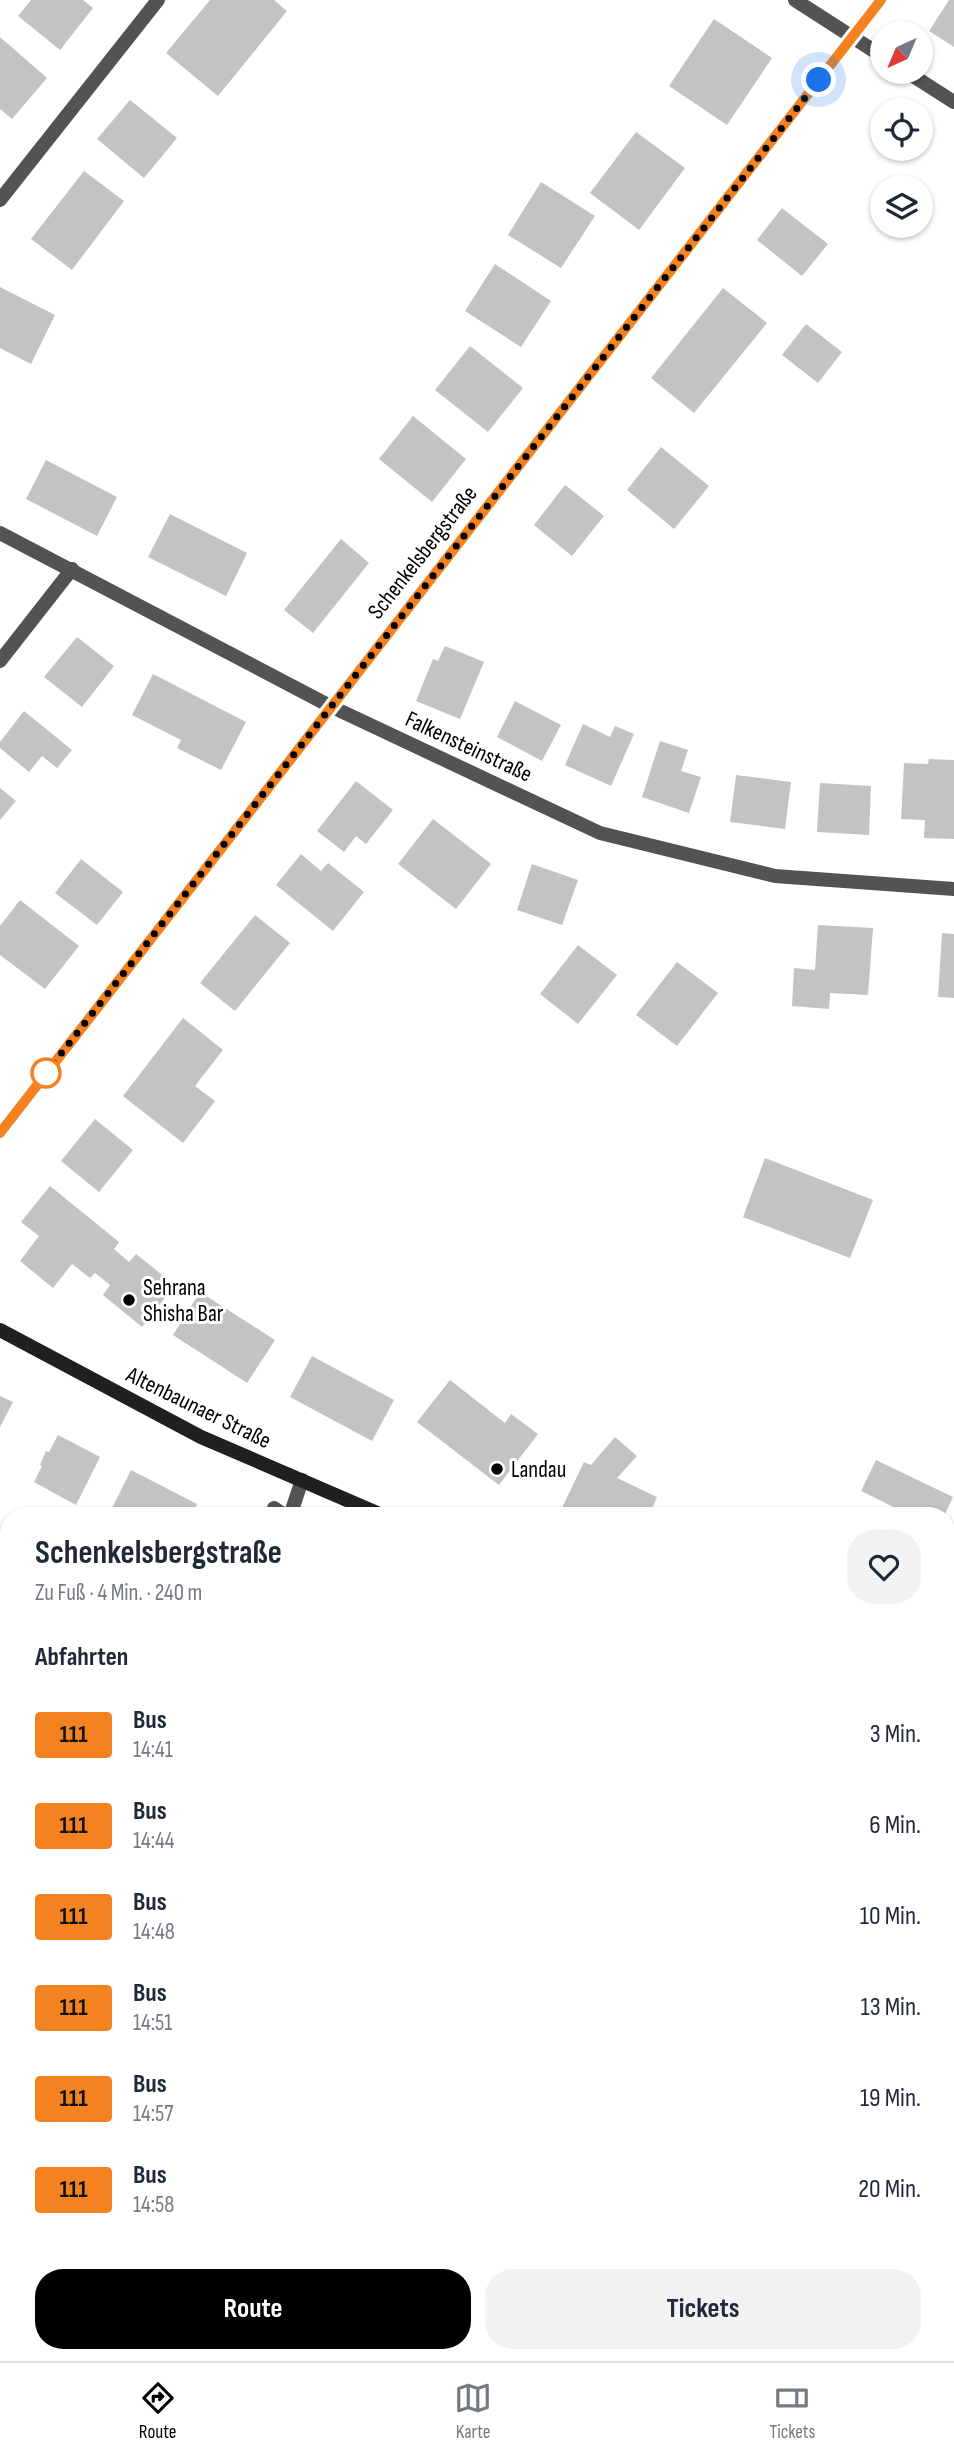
<!DOCTYPE html>
<html lang="de">
<head>
<meta charset="utf-8">
<style>
	body { margin:0; font-family:"Sofia Sans Condensed",sans-serif; background:#f2f2f3; color:#1f2937; height:100vh; display:flex; flex-direction:column; font-size:26px; white-space:nowrap }
	* { box-sizing:border-box; margin:0 }
	p { font-size:23px; color:#747a83 }
	.icon { flex:none; width:38px; height:38px; fill:none; stroke:currentColor; stroke-width:2; stroke-linecap:round; stroke-linejoin:round }
	.map { position:relative; flex:1; overflow:hidden }
	.details { position:absolute; left:0px; top:1507px; width:956px; height:856px; display:flex; flex-direction:column; background:#fff; border-radius:28px 28px 0 0; box-shadow:0 2px 5px #0004 }
	.details>* { flex:none }
	.badge { padding:0 14px; border-radius:5px; font-size:24px; line-height:46px }
	.needle { width:46px; rotate:224deg }
	.tools { position:absolute; left:870px; top:21px; display:grid; gap:14px }
	.tools a { display:grid; place-items:center; width:63px; height:63px; border-radius:50%; background:#fff; box-shadow:0 2px 5px #0004; font-size:35px }
	.you { position:absolute; width:35px; height:35px; margin:-18px; border:5px solid #fff; border-radius:50%; background:#1a73e8; box-shadow:0 0 0 10px #1a73e833 }
	.map>.badge { position:absolute; translate:-50% -50%; box-shadow:0 0 0 4px #fff }
	h2 { padding:0 35px; font-size:26px; line-height:63px }
	.round { display:grid; place-items:center; flex:none; width:74px; height:74px; border-radius:28px; background:#f2f2f3 }
	.headline { display:flex; align-items:center; justify-content:space-between; height:119px; padding:0 35px }
	h1 { font-size:33px; font-weight:700; line-height:52px }
	.action { display:flex; gap:14px; margin-top:auto; padding:14px 35px }
	.action a { flex:1; height:80px; border-radius:28px; background:#000; color:#fff; font-size:28px; font-weight:700; line-height:80px; text-align:center }
	.action a+a { background:#f2f2f3; color:#1f2937 }
	ul { padding:0; list-style:none }
	li { display:flex; align-items:center; gap:21px; height:91px; padding:0 35px }
	li div { flex:1 }
	li b { display:block; font-size:26px }
	li em { font-style:normal }
	li .badge { min-width:77px; font-weight:700; text-align:center }
	.tabs { display:flex; justify-content:space-around; align-items:center; height:98px; border-top:2px solid #e0e1e3; background:#fff; font-size:19px; color:#747a83 }
	.tabs a { display:grid; justify-items:center; gap:4px }
	.tabs .active { color:#000 }
	.map>svg:first-child { display:block }
</style>
</head>
<body>
<div class="map">
<svg width="954" height="2361" viewBox="0 0 954 2361">
	<defs>
		<pattern id="grass-dots" width="8" height="8" patternUnits="userSpaceOnUse" patternTransform="scale(1.75)"><rect width="8" height="8" fill="#dadada"/><path d="M2 2h.1M6 6h.1" fill="none" stroke="#b9b9b9" stroke-width="1.8" stroke-linecap="round"/></pattern>
	</defs>
	<rect width="100%" height="100%" fill="#fff"/>
	<path fill="url(#grass-dots)" d="M9 2050V2182L0 2177V2066Z
		M430 2354H533L529 2361H426Z"/>
	<path fill="#c3c3c3" d="M31 0H83L93 8 60 50 18 16Z
		M210 0H274L287 11 218 96 166 53Z
		M949 0H954V47L929 31Z
		M714 19 772 58 727 125 669 86Z
		M0 37 47 78 12 119 0 109Z
		M130 100 177 138 144 178 97 139Z
		M636 132 685 168 639 230 590 193Z
		M84 171 124 201 72 270 31 239Z
		M541 182 595 216 561 268 508 235Z
		M782 208 828 244 802 276 757 240Z
		M495 264 551 301 521 347 465 311Z
		M0 287 55 315 31 364 0 348Z
		M723 288 767 323 694 413 651 378Z
		M806 324 842 352 818 383 782 355Z
		M470 346 523 388 488 432 435 390Z
		M413 416 466 459 432 502 379 459Z
		M661 447 709 486 674 529 627 490Z
		M46 460 117 497 97 536 26 499Z
		M565 485 604 516 572 556 534 525Z
		M170 514 247 553 226 596 148 557Z
		M341 539 369 563 313 633 284 610Z
		M77 637 114 666 82 707 44 677Z
		M445 646 484 662 460 719 416 701 433 659 438 661Z
		M153 674 246 722 221 770 177 748 181 740 132 715Z
		M515 701 561 725 542 761 497 737Z
		M24 711 72 750 57 768 42 756 29 772 0 748V742Z
		M583 724 610 737 615 726 634 734 611 786 565 765Z
		M660 741 688 750 681 771 701 777 689 813 642 797Z
		M929 759 954 760V839L924 838 925 820 901 819 904 763 928 764Z
		M736 775 791 782 785 829 730 822Z
		M356 781 393 810 366 844 356 836 344 852 317 831Z
		M820 783 871 786 869 835 817 832Z
		M0 788 16 801 0 820Z
		M433 819 491 864 456 909 398 864Z
		M301 854 321 871 328 863 364 892 333 931 276 885Z
		M81 859 123 892 97 925 55 893Z
		M532 864 578 880 562 925 517 910Z
		M20 900 79 946 45 989 0 955V926Z
		M255 915 290 943 235 1011 200 983Z
		M818 925 873 928 868 995 830 993 829 1009 792 1006 794 968 815 970Z
		M942 933 954 934V998L938 997Z
		M578 945 617 975 578 1024 540 994Z
		M677 962 718 993 677 1046 636 1015Z
		M183 1018 223 1050 195 1086 215 1101 183 1143 123 1096Z
		M95 1119 133 1150 99 1192 61 1161Z
		M765 1158 873 1200 850 1258 743 1217Z
		M50 1186 119 1242 114 1249 129 1262 136 1254 175 1285 142 1327 103 1295 110 1285 95 1273 90 1278 72 1264 53 1288 20 1261 39 1236 21 1222Z
		M200 1292 275 1340 247 1383 173 1335Z
		M312 1356 394 1400 372 1441 290 1397Z
		M450 1380 505 1423 511 1414 538 1434 499 1485 417 1422Z
		M0 1396 13 1402 0 1427Z
		M58 1435 100 1457 76 1505 34 1482 42 1466 40 1465 46 1451 49 1452Z
		M615 1437 637 1456 617 1478 657 1497 649 1516H558L584 1462 591 1465Z
		M876 1460 953 1497 944 1516H912L861 1491Z
		M131 1470 197 1504 192 1516H108Z
		M9 1938V2050L0 2066V1953Z
		M954 2029V2152L947 2166V2043Z
		M947 2177 954 2181V2251L947 2247Z
		M0 2283 9 2288V2345L0 2340Z
		M114 2354H122L135 2361H109Z
		M533 2354H551L565 2361H529Z
		M820 2354H944L940 2361H834Z"/>
	<g fill="none" stroke-linecap="round" stroke-linejoin="round">
		<path stroke="#757575" stroke-width="4.5" stroke-dasharray="2 3.5" stroke-linecap="butt" d="M0 1619 9 1617
			M0 1663 9 1661"/>
		<path stroke="#535353" stroke-width="14" d="M274 1508 286 1516
			M290 1516 302 1480"/>
		<path stroke="#535353" stroke-width="14" d="M795 0 882 56
			M907 72 954 102
			M0 200 158 0
			M0 533 330 706 600 833 775 876 954 889
			M0 661 72 569
			M0 1133 881 0
			M0 2205 9 2210
			M264 2354 276 2361
			M400 2361 404 2354"/>
		<path stroke="#202020" stroke-width="14" d="M0 1330 201 1437 384 1516
			M947 1706 954 1708"/>
		<path stroke="#000" stroke-width="2" d="M0 1626 9 1624
			M0 1646 9 1645
			M947 1732 954 1733
			M947 1748 954 1749"/>
	</g>
	<g fill="none" stroke-linecap="round" stroke-linejoin="round">
		<g stroke="#fff" stroke-width="16">
			<path id="line" d="M0 1133 881 0"/>
		</g>
		<use href="#line" stroke="#f58220" stroke-width="10"/>
		<path stroke="#000" stroke-width="7" stroke-dasharray="0 12.6" d="M46 1073 819 80"/>
	</g>
	<circle fill="#fff" stroke="#f58220" stroke-width="3.5" cx="46" cy="1073" r="14"/>
	<g fill="#000" stroke="#fff" stroke-width="2.5">
		<circle cx="129" cy="1300" r="7"/>
		<circle cx="497" cy="1469" r="7"/>
	</g>
	<g text-anchor="middle" stroke-width="6" stroke-linejoin="round" paint-order="stroke">
		<g font-size="23" fill="#000" stroke="#fff">
			<text transform="translate(422 552) rotate(-52)" y="8">Schenkelsbergstraße</text>
			<text transform="translate(469 746) rotate(25)" y="8">Falkensteinstraße</text>
			<text transform="translate(199 1407) rotate(26)" y="8">Altenbaunaer Straße</text>
		</g>
		<g font-size="23" fill="#000" stroke="#fff" text-anchor="start">
			<text x="143" y="1295">Sehrana<tspan x="143" dy="26">Shisha Bar</tspan></text>
			<text x="511" y="1477">Landau</text>
		</g>
	</g>
</svg>
<div class="tools">
<a><svg class="needle" viewBox="-14 -14 28 28"><path d="M0-13l5 13h-10z" fill="#e53935"/><path d="M0 13l5-13h-10z" fill="#747a83"/></svg></a>
<a><svg class="icon" aria-label="locate" viewBox="0 0 24 24"><circle cx="12" cy="12" r="6"/><path d="M12 2v4M12 18v4M2 12h4M18 12h4"/></svg></a>
<a><svg class="icon" aria-label="layers" viewBox="0 0 24 24"><path d="M12 4l9 5-9 5-9-5zM3 14l9 5 9-5"/></svg></a>
</div>
<div class="you" style="left:819px;top:80px"></div>
<section class="details">
<div class="headline"><div><h1>Schenkelsbergstraße</h1><p>Zu Fuß · 4 Min. · 240 m</p></div><a class="round"><svg class="icon" aria-label="heart" viewBox="0 0 24 24"><path d="M12 20l-8-8c-3-5 5-10 8-4 3-6 11-1 8 4z"/></svg></a></div>
<h2>Abfahrten</h2>
<ul>
<li><span class="badge" style="background:#f58220;color:#111">111</span><div><b>Bus</b><p>14:41</p></div><em>3 Min.</em></li>
<li><span class="badge" style="background:#f58220;color:#111">111</span><div><b>Bus</b><p>14:44</p></div><em>6 Min.</em></li>
<li><span class="badge" style="background:#f58220;color:#111">111</span><div><b>Bus</b><p>14:48</p></div><em>10 Min.</em></li>
<li><span class="badge" style="background:#f58220;color:#111">111</span><div><b>Bus</b><p>14:51</p></div><em>13 Min.</em></li>
<li><span class="badge" style="background:#f58220;color:#111">111</span><div><b>Bus</b><p>14:57</p></div><em>19 Min.</em></li>
<li><span class="badge" style="background:#f58220;color:#111">111</span><div><b>Bus</b><p>14:58</p></div><em>20 Min.</em></li>
</ul>
<div class="action"><a>Route</a><a>Tickets</a></div>
</section>
</div>
<nav class="tabs">
<a class="active"><svg class="icon" aria-label="directions" viewBox="0 0 24 24"><path d="M12 3l9 9-9 9-9-9zM9 14v-3h6M13 9l2 2-2 2"/></svg>Route</a>
<a><svg class="icon" aria-label="map" viewBox="0 0 24 24"><path d="M3 6l6-2 6 2 6-2v14l-6 2-6-2-6 2zM9 4v14M15 6v14"/></svg>Karte</a>
<a><svg class="icon" aria-label="tickets" viewBox="0 0 24 24"><path d="M3 7h18v10H3zM15 7v10"/></svg>Tickets</a>
</nav>
</body>
</html>
